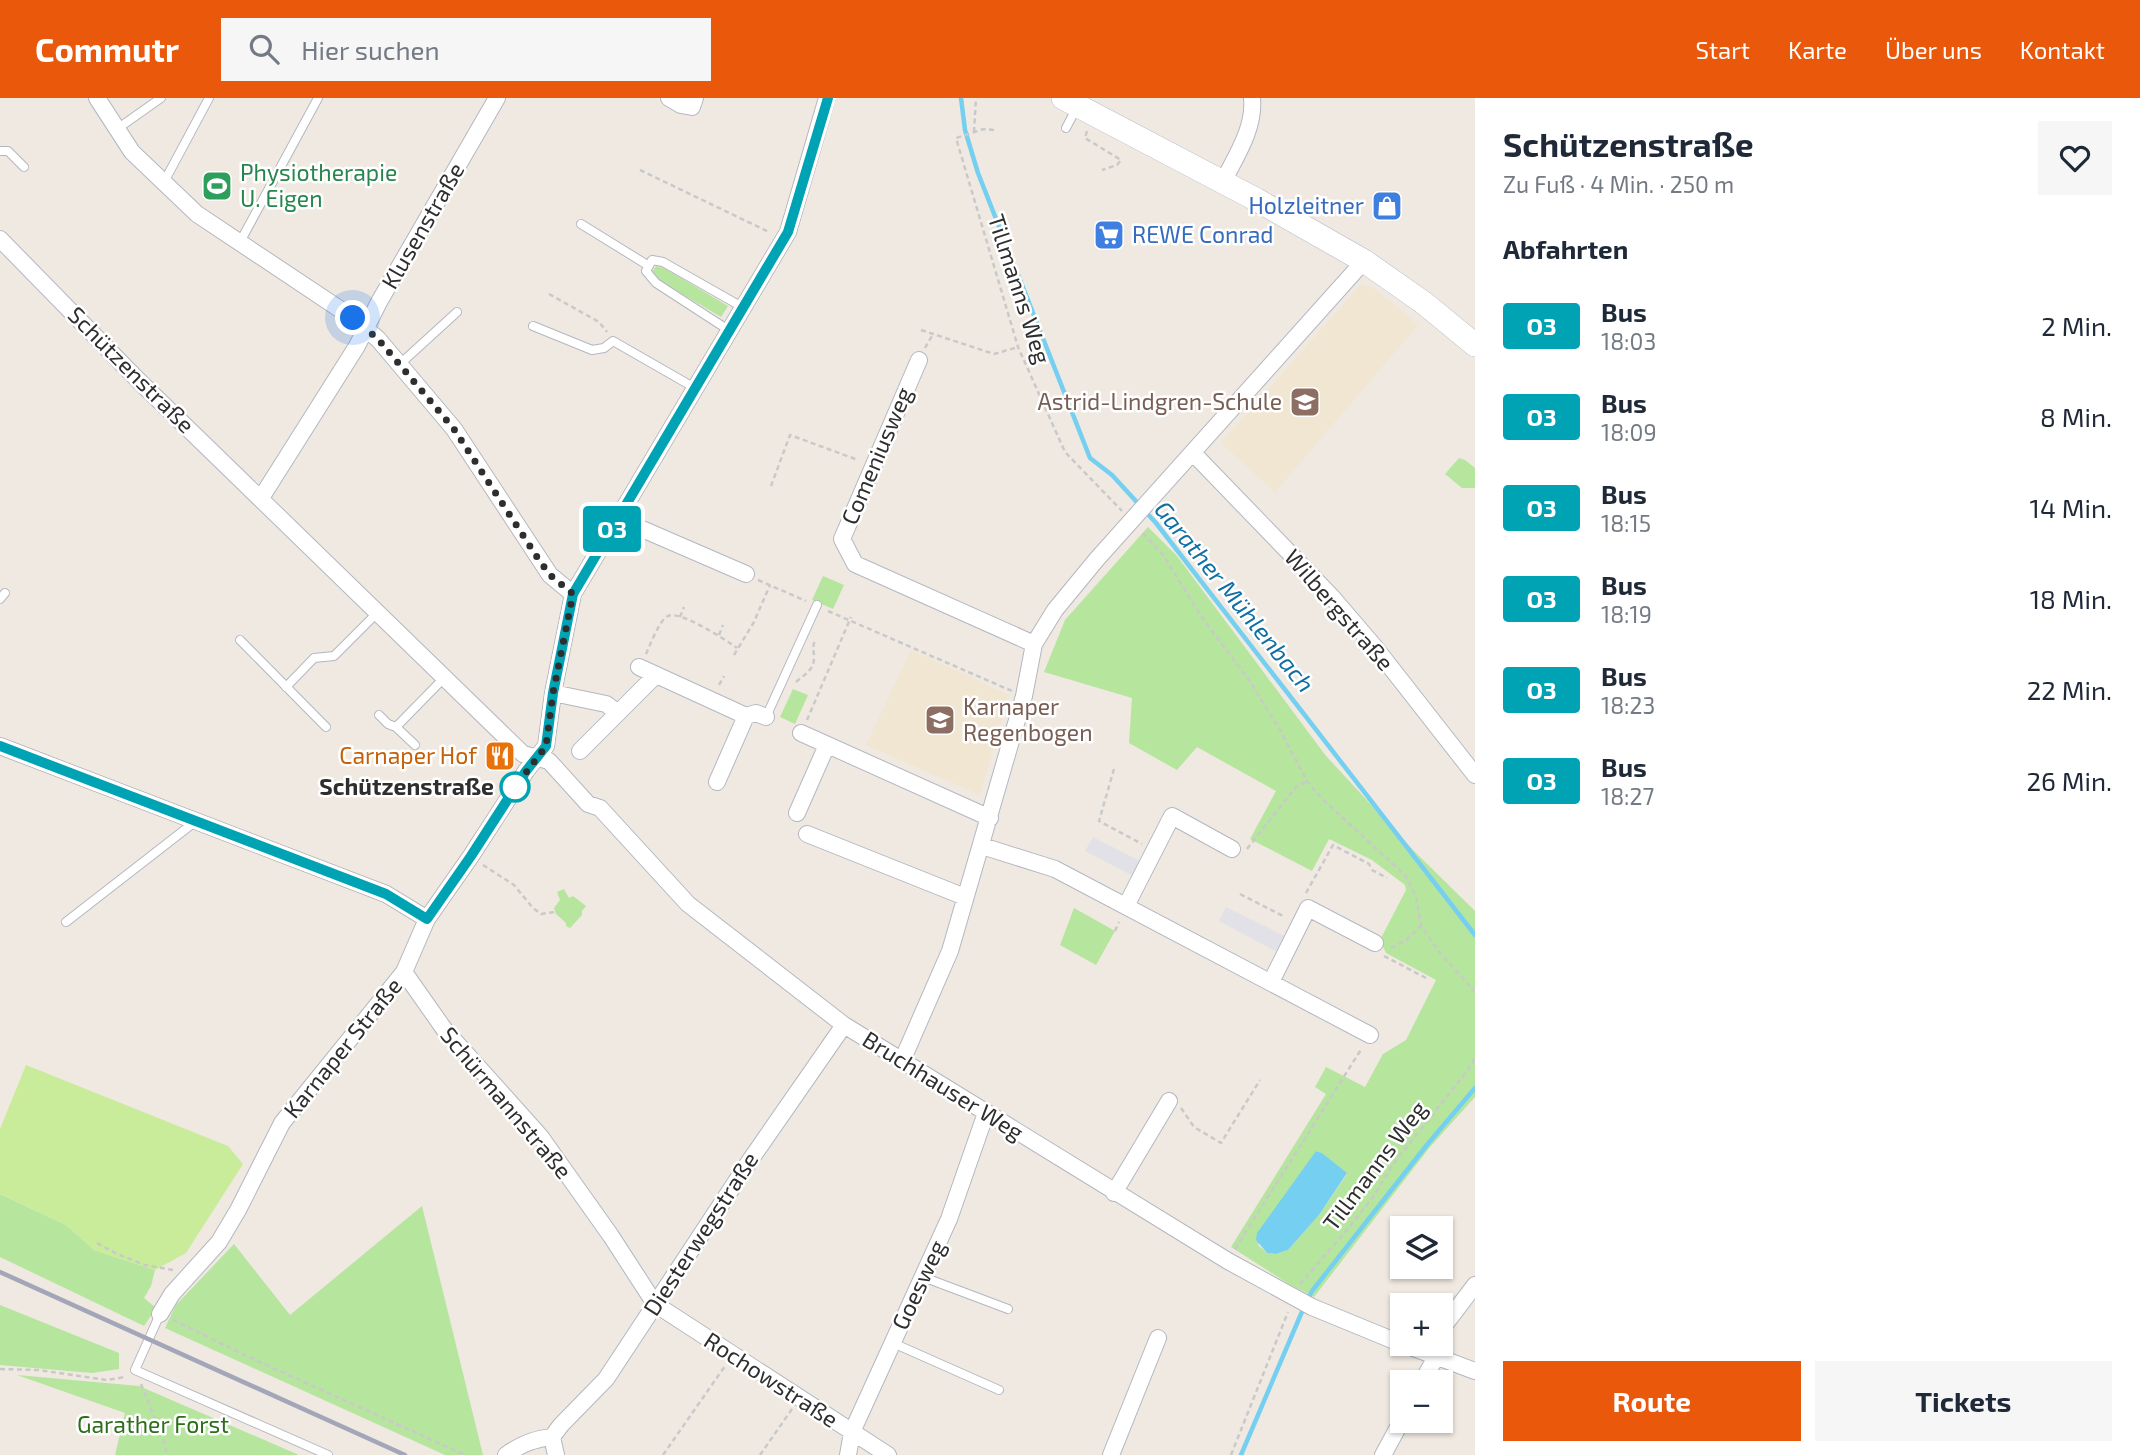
<!DOCTYPE html>
<html lang="de">
<head>
<meta charset="utf-8">
<style>
	body { margin:0; font-family:"Exo 2",sans-serif; background:#f6f6f7; color:#1f2937; height:100vh; display:flex; flex-direction:column; font-size:26px; white-space:nowrap }
	* { box-sizing:border-box; margin:0 }
	p { font-size:23px; color:#747a83 }
	.icon { flex:none; width:38px; height:38px; fill:none; stroke:currentColor; stroke-width:2; stroke-linecap:round; stroke-linejoin:round }
	.map { position:relative; flex:1; overflow:hidden }
	.sheet { display:flex; flex-direction:column; background:#fff; width:665px }
	.sheet>* { flex:none }
	.badge { padding:0 14px; border-radius:5px; font-size:24px; line-height:46px }
	.fabs { position:absolute; left:1390px; top:1118px; display:grid; gap:14px }
	.fabs a { display:grid; place-items:center; width:63px; height:63px; border-radius:0px; background:#fff; box-shadow:0 2px 5px #0004; font-size:35px }
	.you { position:absolute; width:35px; height:35px; margin:-18px; border:5px solid #fff; border-radius:50%; background:#1a73e8; box-shadow:0 0 0 10px #1a73e833 }
	.map>.badge { position:absolute; translate:-50% -50%; box-shadow:0 0 0 4px #fff }
	h2 { padding:0 28px; font-size:26px; line-height:63px }
	.round { display:grid; place-items:center; flex:none; width:74px; height:74px; border-radius:0px; background:#f6f6f7 }
	.summary { display:flex; align-items:center; justify-content:space-between; height:119px; padding:0 28px }
	h1 { font-size:33px; font-weight:700; line-height:52px }
	.button { display:flex; gap:14px; margin-top:auto; padding:14px 28px }
	.button a { flex:1; height:80px; border-radius:0px; background:#ea580c; color:#fff; font-size:28px; font-weight:700; line-height:80px; text-align:center }
	.button a+a { background:#f6f6f7; color:#1f2937 }
	ul { padding:0; list-style:none }
	li { display:flex; align-items:center; gap:21px; height:91px; padding:0 28px }
	li div { flex:1 }
	li b { display:block; font-size:26px }
	li em { font-style:normal }
	li .badge { min-width:77px; font-weight:700; text-align:center }
	header { display:flex; align-items:center; gap:42px; box-sizing:border-box; height:98px; padding:0 35px; background:#ea580c; color:#fff }
	header strong { font-size:33px }
	nav { display:flex; gap:38px; margin-inline-start:auto; font-size:24px }
	.search { width:490px; height:63px; background:#f6f6f7; display:flex; align-items:center; gap:18px; box-sizing:border-box; padding:0 24px; border-radius:0px; color:#747a83; font-size:26px }
	main { display:flex; flex:1; min-height:0 }
	.map>svg:first-child { display:block }
</style>
</head>
<body>
<header>
<strong>Commutr</strong>
<div class="search"><svg class="icon" aria-label="search" viewBox="0 0 24 24"><circle cx="10" cy="10" r="6"/><path d="M15 15l6 6"/></svg>Hier suchen</div>
<nav><a>Start</a><a>Karte</a><a>Über uns</a><a>Kontakt</a></nav>
</header>
<main>
<div class="map">
<svg width="1475" height="1357" viewBox="0 0 1475 1357">
	<rect width="100%" height="100%" fill="#efe9e1"/>
	<path fill="#e3e1e8" d="M1093 739 1140 763 1133 778 1085 753Z
		M1226 809 1287 839 1279 855 1219 823Z"/>
	<path fill="#f0e6d1" d="M1361 186 1375 191 1418 227 1275 394 1221 345Z
		M911 552 1009 597 980 697 866 647Z"/>
	<path fill="#b6e59e" fill-rule="evenodd" d="M656 168 664 170 728 208 721 219 657 181 652 174Z
		M1459 360 1465 362 1475 370V390H1462L1445 376Z
		M1148 429 1177 458 1326 658 1414 753 1475 813V999L1430 1049 1314 1199 1289 1186 1231 1149 1326 996 1315 989 1326 969 1365 989 1383 956 1406 942 1436 882 1386 855 1380 842 1406 792 1405 787 1372 762 1329 741 1312 773 1250 741 1276 693 1197 649 1177 672 1129 645 1132 600 1044 574 1065 522ZM1316 1053 1322 1055 1347 1076 1319 1117 1288 1152 1276 1156 1267 1155 1258 1147Z
		M823 478 844 487 833 511 812 502Z
		M793 591 808 597 795 626 780 619Z
		M564 791 569 800 573 798 586 808 582 813V817L570 830 566 828V825L556 816 554 810 560 802 557 794Z
		M1074 810 1115 833 1096 867 1060 847Z
		M0 1096 66 1127 94 1152 155 1172 151 1188 144 1200 156 1210 144 1228 0 1159Z
		M422 1108 483 1357H445L165 1230 176 1207 234 1146 290 1217Z
		M0 1207 119 1255V1271L92 1275 0 1267Z
		M17 1277 139 1288 299 1357H115L125 1315Z"/>
	<path fill="#c9ec9a" d="M26 967 228 1048 243 1066 186 1155 155 1172 94 1152 66 1127 0 1096V1031Z"/>
	<path fill="#75cff0" d="M1316 1053 1322 1055 1347 1075 1319 1117 1288 1152 1276 1156 1267 1155 1256 1142 1257 1135Z"/>
	<g fill="none" stroke-linecap="round" stroke-linejoin="round">
		<path stroke="#75cff0" stroke-width="4.5" d="M961 0 965 32 978 75 1090 360 1112 377 1156 425 1475 837
			M1241 1357 1301 1216 1312 1193 1426 1048 1475 990"/>
		<g stroke="#b4b7c1" stroke-width="10">
			<path id="lane" d="M1066 30 1076 11
				M117 31 161 0
				M0 53H8L24 69
				M164 84 209 0
				M581 126 649 168
				M240 144 318 0
				M533 228 592 252 604 250 613 243 695 290
				M730 233 656 185 646 173 652 162 663 164 744 210
				M400 266 457 214
				M0 501 5 495
				M240 542 326 629
				M286 589 314 560 334 558 378 514
				M379 617 388 626 396 629 415 647
				M766 619 817 507
				M396 629 445 579
				M66 824 196 723
				M923 1179 1008 1211
				M160 1216 135 1272 328 1357
				M893 1245 999 1292"/>
		</g>
		<g stroke="#b4b7c1" stroke-width="18">
			<path id="street" d="M97 0 132 54 197 116 353 220 378 241 454 331 550 477 573 496
				M669 0 681 7 692 9 695 0
				M1223 84C1236 58 1255 30 1252 0
				M0 141 138 282 523 656 549 663 588 706 600 710 688 806 844 927 1228 1163 1312 1209 1402 1246
				M919 262 842 441 855 466 1034 546
				M1193 355 1332 499 1374 548 1475 677
				M261 400 357 248 379 204 497 0
				M619 421 746 476
				M639 569 746 618 756 615 766 619
				M553 595 606 606 618 615
				M801 635 990 720
				M0 648 386 796 427 821
				M580 653 656 577
				M717 684 746 618
				M797 715 827 647
				M807 736 965 799
				M982 748 1055 771 1370 937
				M1126 808 1172 718 1232 751
				M404 874 444 931 540 1038 611 1138 655 1206 888 1357
				M1271 884 1308 810 1375 845
				M902 963 950 853 1024 598 1034 546 1055 512 1097 461 1364 163
				M1114 1095 1169 1003
				M160 1216 172 1196 219 1144 238 1112 282 1025 404 874 427 821 471 758 526 673 546 648 553 595 573 496 788 134 827 0
				M1440 1233 1475 1187
				M1403 1246 1475 1273
				M1422 1284 1436 1259
				M506 1357C521 1346 534 1341 552 1339
				M556 1357 552 1339 561 1327 606 1281 751 1061 844 927
				M848 1357 852 1334 949 1121 986 1015
				M1111 1357 1158 1240
				M1383 1357 1402 1322"/>
		</g>
		<g stroke="#b4b7c1" stroke-width="24">
			<path id="secondary" d="M1063 0 1257 102 1364 163 1424 205 1475 247"/>
		</g>
		<path stroke="#c9c9c9" stroke-width="2.5" stroke-dasharray="5 3.5" stroke-linecap="butt" d="M994 32 984 31 956 40 1018 249 1065 354 1122 413
			M1087 33 1085 40 1121 62 1117 67 1102 72
			M974 34 976 0
			M640 72 769 134
			M549 196 599 224 607 234
			M921 232 994 256 1018 249
			M925 250 933 236
			M771 388 790 337 858 362
			M1143 435 1163 457 1203 521 1249 582 1280 632 1307 683 1321 700 1405 777 1416 798 1421 828 1441 856 1475 894
			M758 482 806 503
			M828 513 1012 593
			M680 519 684 509
			M719 537 723 527
			M646 556C650 547 660 521 668 518 680 512 726 542 737 550
			M734 557 754 524 770 487
			M796 584C804 577 814 572 814 560 814 553 812 550 815 542
			M719 587 724 578
			M807 622 851 519
			M1114 671 1099 723 1142 746
			M1247 751 1296 689 1307 683
			M483 767 514 787 533 810 541 816 555 814
			M1306 795 1333 747 1369 766 1372 772 1387 780
			M1240 796 1285 819
			M1115 833 1119 824
			M1391 850 1405 843 1421 828
			M1384 858 1426 880
			M1181 1010 1194 1029 1221 1045 1260 982
			M97 1145 117 1156 145 1167 173 1172
			M1235 1151 1362 950
			M1300 1186 1347 1132 1373 1099 1394 1065 1464 977 1475 961
			M173 1222 251 1260 465 1357
			M0 1271 38 1272 107 1282 125 1279
			M141 1286 164 1343 167 1357
			M663 1357 725 1268
			M760 1357 792 1311
			M1231 1357 1288 1214"/>
		<use href="#lane" stroke="#fff" stroke-width="8"/>
		<use href="#street" stroke="#fff" stroke-width="16"/>
		<use href="#secondary" stroke="#fff" stroke-width="23"/>
		<path stroke="#a3a6b8" stroke-width="4.5" d="M0 1174 405 1357"/>
	</g>
	<g fill="none" stroke-linecap="round" stroke-linejoin="round">
		<g stroke="#fff" stroke-width="16">
			<path id="line" d="M0 648 386 796 427 821 471 758 526 673 546 648 553 595 573 496 788 134 828 0"/>
		</g>
		<use href="#line" stroke="#00a3b4" stroke-width="10"/>
		<path stroke="#2e2e2e" stroke-width="7" stroke-dasharray="0 12.6" d="M353 220 378 241 454 331 539 462 550 477 573 496 553 595 546 648 515 689"/>
	</g>
	<defs>
		<g id="stadium-square" transform="scale(1.575)"><rect x="-9" y="-9" width="18" height="18" rx="4" fill="#2e9e5b" stroke="#fff"/><path d="M0-5a6.5 5 0 1 0 0 10a6.5 5 0 1 0 0-10ZM-3.5-1.8h7v3.6h-7Z" fill="#fff"/></g>
		<g id="shop-square" transform="scale(1.575)"><rect x="-9" y="-9" width="18" height="18" rx="4" fill="#3f7fe0" stroke="#fff"/><path d="M-5-2.5h2.3a2.7 3.5 0 0 1 5.4 0H5L5.5 6h-11ZM-1.5-2.5h3a1.5 2.3 0 0 0-3 0Z" fill="#fff"/></g>
		<g id="supermarket-square" transform="scale(1.575)"><rect x="-9" y="-9" width="18" height="18" rx="4" fill="#3f7fe0" stroke="#fff"/><path d="M-6-5.5h2.5l.6 2H6L4.5 2H-2.5L-4.4-4H-6ZM-1.5 3.2a1.3 1.3 0 1 0 .1 0ZM3 3.2a1.3 1.3 0 1 0 .1 0Z" fill="#fff"/></g>
		<g id="school-square" transform="scale(1.575)"><rect x="-9" y="-9" width="18" height="18" rx="4" fill="#8d6e63" stroke="#fff"/><path d="M0-5L7-2L0 1L-7-2ZM-4 1L0 2.5L4 1V4Q0 6-4 4Z" fill="#fff"/></g>
		<g id="restaurant-square" transform="scale(1.575)"><rect x="-9" y="-9" width="18" height="18" rx="4" fill="#e8710a" stroke="#fff"/><path d="M-5-6h1v4h1v-4h1v4h1v-4h1v5L-1.5 .5V6h-2V.5L-5-1ZM5-6V6H3V1.5H1.5Q1.5-4 5-6Z" fill="#fff"/></g>
	</defs>
	<g fill-rule="evenodd">
		<use href="#stadium-square" x="217" y="88"/>
		<use href="#shop-square" x="1387" y="108"/>
		<use href="#supermarket-square" x="1109" y="137"/>
		<use href="#school-square" x="1305" y="304"/>
		<use href="#school-square" x="940" y="622"/>
		<use href="#restaurant-square" x="500" y="658"/>
	</g>
	<circle fill="#fff" stroke="#00a3b4" stroke-width="3.5" cx="515" cy="689" r="14"/>
	<g text-anchor="middle" stroke-width="5" stroke-linejoin="round" paint-order="stroke">
		<g font-size="23" fill="#27864d" stroke="#fff" text-anchor="start">
			<text x="240" y="83">Physiotherapie<tspan x="240" dy="26">U. Eigen</tspan></text>
		</g>
		<g font-size="23" fill="#366cbe" stroke="#fff" text-anchor="end">
			<text x="1364" y="116">Holzleitner</text>
			<text x="1132" y="145" text-anchor="start">REWE Conrad</text>
		</g>
		<g font-size="23" fill="#2e2e2e" stroke="#fff">
			<text transform="translate(423 128) rotate(-60)" y="8">Klusenstraße</text>
			<text transform="translate(1019 191) rotate(72)" y="8">Tillmanns Weg</text>
			<text transform="translate(131 272) rotate(45)" y="8">Schützenstraße</text>
			<text transform="translate(877 358) rotate(-67)" y="8">Comeniusweg</text>
			<text transform="translate(1339 512) rotate(49)" y="8">Wilbergstraße</text>
			<text transform="translate(343 950) rotate(-51)" y="8">Karnaper Straße</text>
			<text transform="translate(943 988) rotate(32)" y="8">Bruchhauser Weg</text>
			<text transform="translate(506 1005) rotate(50)" y="8">Schürmannstraße</text>
			<text transform="translate(1375 1068) rotate(-53)" y="8">Tillmanns Weg</text>
			<text transform="translate(701 1136) rotate(-57)" y="8">Diesterwegstraße</text>
			<text transform="translate(919 1187) rotate(-65)" y="8">Goesweg</text>
			<text transform="translate(771 1282) rotate(33)" y="8">Rochowstraße</text>
		</g>
		<g font-size="23" fill="#785e54" stroke="#fff" text-anchor="end">
			<text x="1282" y="312">Astrid-Lindgren-Schule</text>
			<text x="963" y="617" text-anchor="start">Karnaper<tspan x="963" dy="26">Regenbogen</tspan></text>
		</g>
		<g font-size="23" fill="#c56008" stroke="#fff" text-anchor="end">
			<text x="477" y="666">Carnaper Hof</text>
		</g>
		<g font-size="23" font-weight="bold" fill="#2e2e2e" stroke="#fff" text-anchor="end">
			<text x="494" y="697">Schützenstraße</text>
		</g>
		<g font-size="23" fill="#2c6e1b" stroke="#fff">
			<text x="153" y="1335">Garather Forst</text>
		</g>
		<g font-size="24" font-style="italic" fill="#0d6fa3" stroke="#fff">
			<text transform="translate(1234 499) rotate(51)" y="8">Garather Mühlenbach</text>
		</g>
	</g>
</svg>
<div class="fabs">
<a><svg class="icon" aria-label="layers" viewBox="0 0 24 24"><path d="M12 4l9 5-9 5-9-5zM3 14l9 5 9-5"/></svg></a>
<a>+</a>
<a>−</a>
</div>
<div class="you" style="left:353px;top:220px"></div>
<b class="badge" style="left:612px;top:431px;background:#00a3b4;color:#fff">O3</b>
</div>
<section class="sheet">
<div class="summary"><div><h1>Schützenstraße</h1><p>Zu Fuß · 4 Min. · 250 m</p></div><a class="round"><svg class="icon" aria-label="heart" viewBox="0 0 24 24"><path d="M12 20l-8-8c-3-5 5-10 8-4 3-6 11-1 8 4z"/></svg></a></div>
<h2>Abfahrten</h2>
<ul>
<li><span class="badge" style="background:#00a3b4;color:#fff">O3</span><div><b>Bus</b><p>18:03</p></div><em>2 Min.</em></li>
<li><span class="badge" style="background:#00a3b4;color:#fff">O3</span><div><b>Bus</b><p>18:09</p></div><em>8 Min.</em></li>
<li><span class="badge" style="background:#00a3b4;color:#fff">O3</span><div><b>Bus</b><p>18:15</p></div><em>14 Min.</em></li>
<li><span class="badge" style="background:#00a3b4;color:#fff">O3</span><div><b>Bus</b><p>18:19</p></div><em>18 Min.</em></li>
<li><span class="badge" style="background:#00a3b4;color:#fff">O3</span><div><b>Bus</b><p>18:23</p></div><em>22 Min.</em></li>
<li><span class="badge" style="background:#00a3b4;color:#fff">O3</span><div><b>Bus</b><p>18:27</p></div><em>26 Min.</em></li>
</ul>
<div class="button"><a>Route</a><a>Tickets</a></div>
</section>
</main>
</body>
</html>
